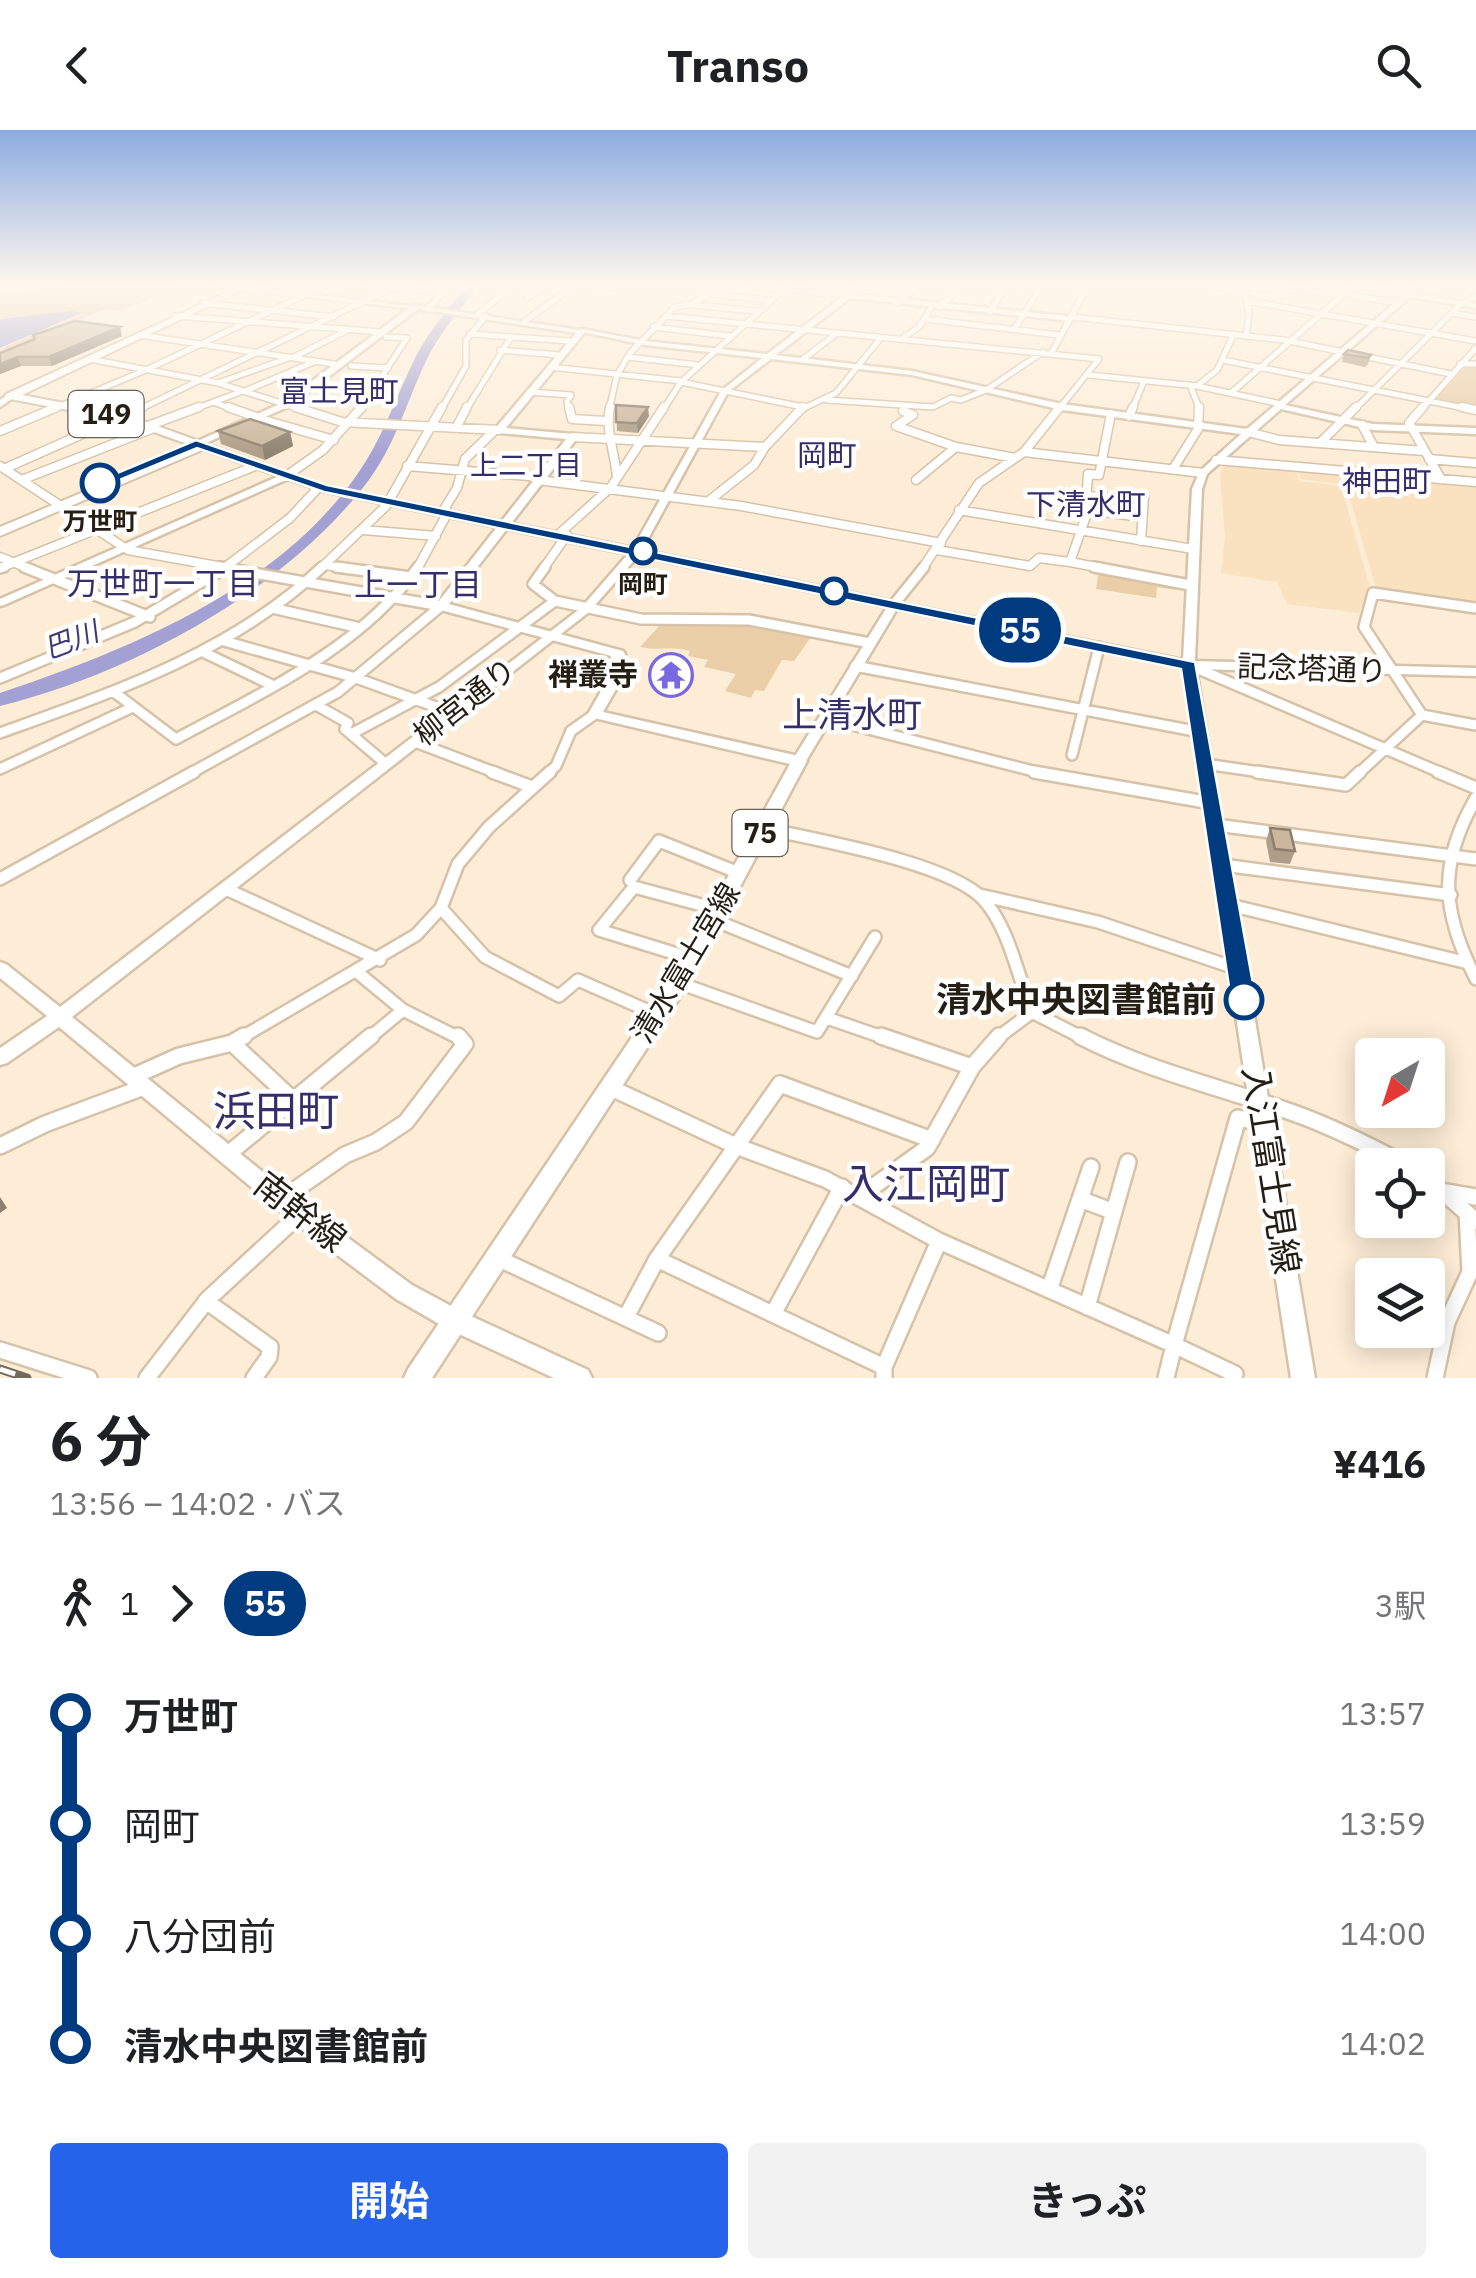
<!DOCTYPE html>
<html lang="ja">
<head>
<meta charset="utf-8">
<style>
	body { margin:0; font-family:"IBM Plex Sans","Noto Sans JP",sans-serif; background:#f2f2f2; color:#202124; height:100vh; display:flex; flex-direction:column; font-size:38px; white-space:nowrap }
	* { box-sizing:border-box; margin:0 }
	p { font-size:32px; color:#757577 }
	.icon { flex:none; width:55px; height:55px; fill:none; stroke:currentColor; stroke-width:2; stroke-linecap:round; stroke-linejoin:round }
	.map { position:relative; height:1248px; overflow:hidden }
	.sheet { display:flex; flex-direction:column; background:#fff; flex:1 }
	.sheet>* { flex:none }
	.badge { padding:0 20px; border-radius:32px; font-size:35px; line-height:65px }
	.needle { width:65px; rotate:219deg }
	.tools { position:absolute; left:1355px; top:908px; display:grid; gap:20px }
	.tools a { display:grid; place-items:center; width:90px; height:90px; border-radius:10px; background:#fff; box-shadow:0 5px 25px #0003; font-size:50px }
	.map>.badge { position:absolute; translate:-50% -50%; box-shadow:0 0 0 5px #fff }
	.legs { display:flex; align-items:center; gap:15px; height:110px; padding:0 50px; font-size:32px }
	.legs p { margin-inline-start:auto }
	.summary { display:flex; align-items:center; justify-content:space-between; height:170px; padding:0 50px }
	h1 { font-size:55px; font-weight:700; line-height:75px }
	.button { display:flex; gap:20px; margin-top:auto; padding:20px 50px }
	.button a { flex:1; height:115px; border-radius:10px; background:#2563eb; color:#fff; font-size:40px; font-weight:700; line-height:115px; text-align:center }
	.button a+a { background:#f2f2f2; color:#202124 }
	ul { padding:0 50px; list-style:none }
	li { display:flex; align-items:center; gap:35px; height:110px; font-size:38px }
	li i { display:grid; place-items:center; width:15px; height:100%; margin:0 12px; background:currentColor }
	li i::after { content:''; width:25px; height:25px; margin:-12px; border:8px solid; border-radius:50%; background:#fff }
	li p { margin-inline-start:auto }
	li:first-child i { background:linear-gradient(#0000 50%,currentColor 0) }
	li:last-child i { background:linear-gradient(currentColor 50%,#0000 0) }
	header { display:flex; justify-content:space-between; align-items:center; height:130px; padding:0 50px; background:#fff; font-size:45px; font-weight:700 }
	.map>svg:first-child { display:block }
</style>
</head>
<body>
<header><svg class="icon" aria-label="back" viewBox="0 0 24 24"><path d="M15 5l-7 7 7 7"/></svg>Transo<svg class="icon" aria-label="search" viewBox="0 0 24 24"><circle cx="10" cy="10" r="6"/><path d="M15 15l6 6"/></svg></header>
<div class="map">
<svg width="1476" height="1248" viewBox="0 0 1476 1248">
	<rect width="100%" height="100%" fill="#fdedd7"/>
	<path fill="#fae1bf" d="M1224 334 1296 340 1299 351 1341 356 1370 457 1359 483 1287 474 1277 452 1221 443 1225 406 1220 345Z
		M1298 340 1476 355V473L1376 458 1346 355 1301 349Z"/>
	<path fill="#e9cea8" d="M86 155H182L122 181 104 180 29 211 0 231V220L11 214 85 183 0 188V165Z
		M1465 237H1476V279L1435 270Z
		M1099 438 1177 456V460L1157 457 1156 468 1096 459Z
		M663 492 744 493 813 504 794 531 782 530 764 561 755 560 751 568 725 561 736 544 704 537 708 530 688 526 690 521C673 516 658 521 640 517Z"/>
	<path fill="#a3a1d3" d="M72 181 82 183 0 218V189Z"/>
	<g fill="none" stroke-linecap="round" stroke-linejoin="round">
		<path fill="#a3a1d3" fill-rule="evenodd" d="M468 155H479C462 177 444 198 430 223 409 264 398 309 371 347 290 458 132 544 0 576V563C133 518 288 456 366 331 386 299 398 262 415 228 429 201 448 178 468 155Z"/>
		<g stroke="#d6c2a8" stroke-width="8">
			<path id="street-far4" d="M368 155 443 163
				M571 155 615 158
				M1064 155 1088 157
				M1190 155 1245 160
				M1244 157 1345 164 1398 173
				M709 164 769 170
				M1246 166 1249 184 1246 207
				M527 168 545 155
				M1247 171 1476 211
				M203 173 333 187
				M897 173 918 155
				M693 175 757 181
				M940 177 962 155
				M428 179 450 155
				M990 182 1006 155
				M1452 183 1476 187
				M478 184 514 155
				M176 186 381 202
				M666 186 1099 229 1058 280
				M1073 187 1284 210 1451 244
				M925 189 1059 205
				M525 191 575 155
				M653 197 729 206
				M1014 200 1042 155
				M470 204 570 211
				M139 205 341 235
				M904 207 919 197 932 176
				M500 220 559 225
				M1052 222 1088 155
				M294 227 346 201
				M628 227 698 235
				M89 229 218 253 303 280
				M802 230 836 204
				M1223 230 1474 280
				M1460 234H1476
				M351 236 388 238
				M550 237 681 251
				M1089 245 1197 256 1281 274
				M681 252 803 277
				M218 253 291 227
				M1190 255 1200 280
				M1197 256 1217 240 1233 206
				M245 261 316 231
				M529 262 571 265 567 272 569 280
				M1231 263 1344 164
				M827 270 933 277 951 268 961 270 986 260 1043 222
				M213 272 235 280
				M51 280 148 239 326 155
				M138 280 397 155
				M192 280 243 261
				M360 280 407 208 386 207
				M441 280 466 236V210L486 186
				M466 280 511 207
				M609 280 617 245 630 223 675 177 692 174 722 155
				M663 280 681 252 789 155
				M800 280 836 263 879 210
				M1132 280 1144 251
				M1354 280 1461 174 1476 166
				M1421 280 1476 218"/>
		</g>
		<g stroke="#d6c2a8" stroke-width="11">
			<path id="street-far3" d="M228 277 259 288
				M295 277 342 292 499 300
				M569 277 572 289 606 291
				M610 277C605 299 615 324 617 347
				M1423 277 1409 293 1441 349
				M1462 277 1476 280
				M903 281 913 285 896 296 956 317 1015 328
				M1129 286 1133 277
				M264 290 334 310
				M1362 295 1374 317
				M148 296 199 277
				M456 298 467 277
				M0 301 57 277
				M1248 302 1279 310 1424 321
				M573 307 765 317 803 277
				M1320 313 1356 277
				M1024 322 1203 343
				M1429 329 1476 333
				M1216 330 1476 352
				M0 336 128 420 234 439
				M407 336 540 347
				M6 338 143 277
				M1173 339 1198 299 1199 277
				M285 347 323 320 362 277
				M24 349 154 298
				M538 350 741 376 941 413
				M916 350 956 317
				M1089 366 1121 369V363L1144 366 1141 411
				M710 370 754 335 765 317
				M959 380 1193 419
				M1087 380 1142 387
				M443 381 457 358 465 329 495 300
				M363 400 436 406
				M559 404 611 357 664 277
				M937 420 1030 436 1039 428 1070 432 1085 389 1088 344 1099 345 1111 284
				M0 427 30 439
				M1070 432 1107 439
				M325 435 354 439
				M0 438 255 336
				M223 439 290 388 319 357
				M320 439 386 376 442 277
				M417 439 448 382
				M543 439 567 405
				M922 439 979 353 1024 322 1060 277"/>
		</g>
		<g stroke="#d6c2a8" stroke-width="14">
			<path id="street-far2" d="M24 437 150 487
				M220 437 441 476
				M336 437 411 447
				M1094 437 1190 455
				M0 438 4 437
				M555 471 641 489 749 490 870 513
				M895 473 924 437
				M272 478 356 497
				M1476 478 1373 463 1364 497 1422 585 1476 595
				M224 511 356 548 453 583
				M203 522 274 556
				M1189 535 1444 644
				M855 536 1200 602
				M0 548 135 492 227 437
				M114 562 176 609C261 563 361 518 418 437
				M316 575 348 593 345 599 386 634
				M825 588 1045 644
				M0 603C114 562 233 522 322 437
				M353 603 439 557 555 471 533 454 545 437
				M415 612 499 644
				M1072 625 1099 517
				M1205 634 1274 644
				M0 639 133 577
				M189 644 338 562 441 476
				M547 644 556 636 571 601 595 584
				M1358 644 1422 585"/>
		</g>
		<g stroke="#d6c2a8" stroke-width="16">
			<path id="street-far1" d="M492 642 532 657
				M1034 642 1211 673
				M1257 642 1346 655 1360 642
				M1438 642 1476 658
				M1476 668C1437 735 1442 783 1476 849
				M1216 695 1476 729
				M763 698C815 710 948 732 983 769 1009 797 1018 847 1032 882L1085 909
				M1223 735 1451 765
				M0 749 194 642
				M630 750 659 711 739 743
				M226 759 380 830
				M980 765 1098 792 1238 839
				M1230 775 1468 833
				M441 778 485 827 559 866 578 850 658 885
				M714 790 852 846
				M693 829 599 800 634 757 720 780
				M357 842 403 880 461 909
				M679 853 817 902 875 807
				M827 888 888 909
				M239 909 416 805 441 778 458 734 489 697 550 642
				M368 909 403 880
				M996 909 1032 882"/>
		</g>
		<g stroke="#d6c2a8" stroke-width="20">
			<path id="street" d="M881 906 972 937
				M1080 906C1146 940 1216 956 1285 980 1327 994 1367 1014 1406 1035
				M232 913 293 970
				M132 947 179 926 232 913 244 906
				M609 957 736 1016 825 1049 939 1111 1174 1215 1238 988 1262 993
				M0 1016 45 994 144 957
				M227 1025 371 906
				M1428 1049 1476 1091
				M1447 1062 1476 1067
				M860 1066 927 1018 972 937 999 906
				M282 1069 345 1025 376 1012 406 992 465 914 458 906
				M1080 1069 1114 1082
				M495 1127 658 1203
				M657 1129 884 1237
				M1049 1160 1091 1037
				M206 1171 270 1217 269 1227 254 1248
				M1087 1177 1128 1032
				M773 1184 842 1057
				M626 1187 657 1129 780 954 932 1010
				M0 1220 89 1248
				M147 1248 208 1169 299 1085
				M884 1248V1237L939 1111
				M1166 1248 1174 1215 1235 1244
				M1435 1248 1447 1192 1470 1142 1467 1083"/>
		</g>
		<g stroke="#d6c2a8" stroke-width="5">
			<path id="secondary" d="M212 155H231L419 177 416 179 215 157Z
				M744 155 847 163 858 155H865L854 164 1075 187 1072 191 850 168 776 225 912 241 1062 274 1247 299 1403 166 1344 155H1358L1407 163 1416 155H1423L1414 164 1476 174V178L1410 167 1285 275 1373 294 1476 298V304L1373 300 1281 279 1207 344 1202 359 1195 531 1476 538V546L1196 539 1315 1248H1291L1183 538 897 479 806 631 799 635 792 631 887 477 638 426 589 482 72 887 306 1077 412 1155 462 1182 588 1240 592 1248H554L446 1198 396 1169 292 1091 59 897 7 933 0 935V918L47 886 0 848V832L6 834 60 877 581 478 628 424 323 361 288 349 4 475 0 476V469L279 346 200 318 198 316 203 313 325 356 633 418 721 261 762 228 645 215 578 201 582 199 645 211 767 224 842 167 747 157ZM771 229 912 245 1062 280 1241 304 1200 341 1192 359 1183 530 900 473 895 470 891 471 642 420 728 262Z
				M9 264 16 266 0 277V270Z"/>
		</g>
		<g stroke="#d6c2a8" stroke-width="5">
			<path id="primary" d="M413 175 586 201 506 298 573 304 578 307 449 474 623 521 625 524 619 554 603 582 799 626 807 631 686 858 432 1248H404L408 1239 672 848 790 634 590 587 588 584 605 554 611 526 437 479 435 476 566 309 499 303 494 300 576 203 418 179 290 276 199 316 191 314 284 272Z"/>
		</g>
		<g stroke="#d6c2a8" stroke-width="4">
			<path id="highway" d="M243 155H253L22 265 127 285 207 314V318L0 406V397L193 316 120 290 10 269 5 266 6 264Z"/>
		</g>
		<use href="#street-far4" stroke="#fff" stroke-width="5"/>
		<use href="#street-far3" stroke="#fff" stroke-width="8"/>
		<use href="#street-far2" stroke="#fff" stroke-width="9"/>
		<use href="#street-far1" stroke="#fff" stroke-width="11"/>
		<use href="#street" stroke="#fff" stroke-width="15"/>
		<use href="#secondary" fill="#fff" fill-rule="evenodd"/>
		<use href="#primary" fill="#fff" fill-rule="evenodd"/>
		<use href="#highway" fill="#fff" fill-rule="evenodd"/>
		<g stroke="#74695b" stroke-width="9">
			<path id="rail" d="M0 1239 27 1248"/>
		</g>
		<use href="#rail" stroke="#fff" stroke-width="5" stroke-dasharray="16" stroke-linecap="butt"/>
	</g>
	<path fill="#ae9d87" d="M122 206 52 236H21L0 244 35 209Z
		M1344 224 1371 225 1368 234 1365 237 1342 232Z
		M616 275 649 286 638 303 617 301Z
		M218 301 290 302 293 316 265 330 221 314Z
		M1270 698 1295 721 1290 734 1270 732 1266 711Z"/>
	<path fill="#8d806e" d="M120 197 122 206 52 236 49 227Z
		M18 227 21 236 0 244V234Z
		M648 277 649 286 638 303 637 293Z
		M290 302 293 316 265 330 262 316Z
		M0 1067 7 1078 0 1083Z"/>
	<path fill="#cab79d" stroke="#8d806e" stroke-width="2.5" d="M75 191 120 197 49 227H18L0 234V223L35 209 33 205Z
		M1348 220 1371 225 1368 228 1344 224Z
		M616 275 648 277 637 293H630L616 292Z
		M250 289 290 302 262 316 218 301Z
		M1270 698 1290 700 1295 721 1275 719Z"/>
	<linearGradient id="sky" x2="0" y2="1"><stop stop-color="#8cace0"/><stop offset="0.47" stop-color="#fef7ed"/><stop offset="1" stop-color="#fef7ed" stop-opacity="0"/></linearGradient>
	<rect width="1476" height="329" fill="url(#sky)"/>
	<path fill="#003b80" stroke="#fff" stroke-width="2.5" d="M196 310 327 355 1195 532 1256 870 1253 876H1235L1231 870 1181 539 324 362 197 318 105 356 93 353Z"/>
	<defs>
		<g id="temple-ring" transform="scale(2.25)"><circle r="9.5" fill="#fff" stroke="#7a68e3" stroke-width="1.5"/><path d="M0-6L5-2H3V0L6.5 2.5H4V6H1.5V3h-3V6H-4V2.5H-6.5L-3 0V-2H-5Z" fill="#7a68e3"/></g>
	</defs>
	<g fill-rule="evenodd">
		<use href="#temple-ring" x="671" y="545"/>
	</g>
	<g fill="#fff" stroke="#003b80" stroke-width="5">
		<circle cx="100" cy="353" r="18"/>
		<circle cx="643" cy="421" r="12"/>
		<circle cx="834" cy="461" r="12"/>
		<circle cx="1244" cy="870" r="18"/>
	</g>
	<g text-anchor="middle" stroke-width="9" stroke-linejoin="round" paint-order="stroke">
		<g font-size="25" font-weight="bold" fill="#251e14" stroke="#fff">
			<text x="100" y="400">万世町</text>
			<text x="643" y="463">岡町</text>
		</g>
		<g fill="#fff" stroke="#66625a" stroke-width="2.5">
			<rect x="68.5" y="261" width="75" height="46" rx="8"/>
			<rect x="732.5" y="680" width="55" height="46" rx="8"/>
		</g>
		<g font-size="28" font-weight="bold" fill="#251e14">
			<text x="106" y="294">149</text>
			<text x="760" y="713">75</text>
		</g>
		<g font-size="28" fill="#362e6a" stroke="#fff">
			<text x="526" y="345">上二丁目</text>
		</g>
		<g font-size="28" font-style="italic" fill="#413977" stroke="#fff">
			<text transform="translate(71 510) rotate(-21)" y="10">巴川</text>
		</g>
		<g font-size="30" fill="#362e6a" stroke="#fff">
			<text x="339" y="272">富士見町</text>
			<text x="827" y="336">岡町</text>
			<text x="1387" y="362">神田町</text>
			<text x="1086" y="385">下清水町</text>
		</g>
		<g font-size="30" fill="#251e14" stroke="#fff">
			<text transform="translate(1312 539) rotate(2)" y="10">記念塔通り</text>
			<text transform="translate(465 572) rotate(-38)" y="10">柳宮通り</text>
			<text transform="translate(686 833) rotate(-59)" y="10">清水富士宮線</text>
		</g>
		<g font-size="30" font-weight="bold" fill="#251e14" stroke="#fff" text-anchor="end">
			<text x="638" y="555">禅叢寺</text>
		</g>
		<g font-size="32" fill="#362e6a" stroke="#fff">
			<text x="163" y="465">万世町一丁目</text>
			<text x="418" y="466">上一丁目</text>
		</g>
		<g font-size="35" fill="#362e6a" stroke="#fff">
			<text x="852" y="597">上清水町</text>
		</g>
		<g font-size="35" font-weight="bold" fill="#251e14" stroke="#fff" text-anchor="end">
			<text x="1216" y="882">清水中央図書館前</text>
		</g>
		<g font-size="35" fill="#251e14" stroke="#fff">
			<text transform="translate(1271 1040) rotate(81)" y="12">入江富士見線</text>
			<text transform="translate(300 1082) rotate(38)" y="12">南幹線</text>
		</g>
		<g font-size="42" fill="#362e6a" stroke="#fff">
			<text x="276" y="996">浜田町</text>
			<text x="926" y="1069">入江岡町</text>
		</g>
	</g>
</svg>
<div class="tools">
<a><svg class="needle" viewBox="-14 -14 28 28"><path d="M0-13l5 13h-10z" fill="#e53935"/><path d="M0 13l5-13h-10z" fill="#757577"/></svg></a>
<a><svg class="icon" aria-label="locate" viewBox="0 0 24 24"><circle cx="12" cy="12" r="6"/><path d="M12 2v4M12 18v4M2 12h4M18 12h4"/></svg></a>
<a><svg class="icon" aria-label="layers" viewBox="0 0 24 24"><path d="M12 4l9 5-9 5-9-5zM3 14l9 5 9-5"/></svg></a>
</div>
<b class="badge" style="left:1020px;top:500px;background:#003b80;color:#fff">55</b>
</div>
<section class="sheet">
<div class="summary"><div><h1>6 分</h1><p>13:56 – 14:02 · バス</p></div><b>¥416</b></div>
<div class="legs"><svg class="icon" aria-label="walk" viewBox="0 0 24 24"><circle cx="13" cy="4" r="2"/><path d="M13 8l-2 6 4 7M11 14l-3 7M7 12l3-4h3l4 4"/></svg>1<svg class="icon" aria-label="forward" viewBox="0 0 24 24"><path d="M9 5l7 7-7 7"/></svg><b class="badge" style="background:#003b80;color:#fff">55</b><p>3駅</p></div>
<ul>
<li><i style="color:#003b80"></i><b>万世町</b><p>13:57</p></li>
<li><i style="color:#003b80"></i><span>岡町</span><p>13:59</p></li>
<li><i style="color:#003b80"></i><span>八分団前</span><p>14:00</p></li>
<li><i style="color:#003b80"></i><b>清水中央図書館前</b><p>14:02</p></li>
</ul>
<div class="button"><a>開始</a><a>きっぷ</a></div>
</section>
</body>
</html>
